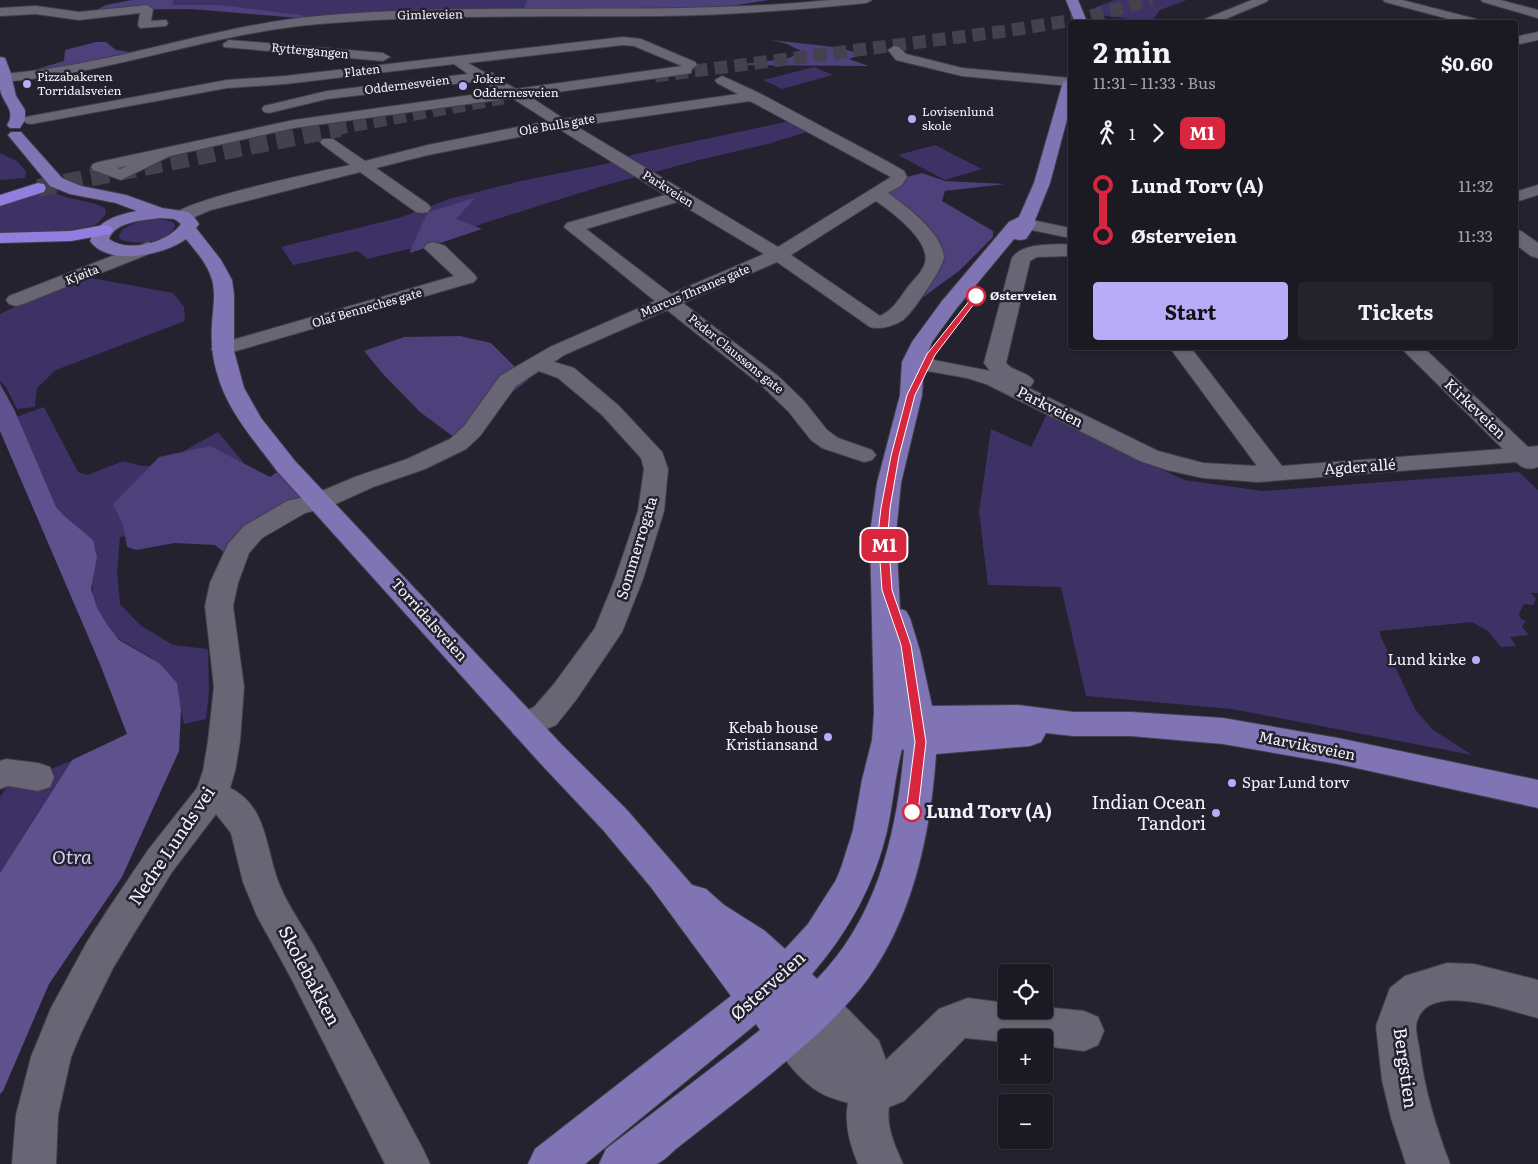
<!DOCTYPE html>
<html lang="en">
<head>
<meta charset="utf-8">
<style>
	body { margin:0; font-family:Literata,serif; background:#24232b; color:#f1f3f6; height:100vh; display:flex; flex-direction:column; font-size:19px; white-space:nowrap }
	* { box-sizing:border-box; margin:0 }
	p { font-size:16px; color:#a0a1a6 }
	.icon { flex:none; width:28px; height:28px; fill:none; stroke:currentColor; stroke-width:2; stroke-linecap:round; stroke-linejoin:round }
	.map { position:relative; flex:1; overflow:hidden }
	.panel { position:absolute; left:1068px; top:20px; width:450px; height:330px; display:flex; flex-direction:column; background:#1b1a23; border-radius:5px; box-shadow:0 1px 4px #0004,0 0 0 1px #393841 }
	.panel>* { flex:none }
	.badge { padding:0 10px; border-radius:8px; font-size:18px; line-height:32px }
	.tools { position:absolute; left:998px; top:964px; display:grid; gap:10px }
	.tools a { display:grid; place-items:center; width:55px; height:55px; border-radius:5px; background:#1b1a23; box-shadow:0 1px 4px #0004,0 0 0 1px #393841; font-size:25px }
	.map>.badge { position:absolute; translate:-50% -50%; box-shadow:0 0 0 2px #fff }
	.legs { display:flex; align-items:center; gap:8px; height:55px; padding:0 25px; font-size:16px }
	.legs p { margin-inline-start:auto }
	.head { display:flex; align-items:center; justify-content:space-between; height:85px; padding:0 25px }
	h1 { font-size:28px; font-weight:700; line-height:38px }
	.button { display:flex; gap:10px; margin-top:auto; padding:10px 25px }
	.button a { flex:1; height:58px; border-radius:5px; background:#b8abf7; color:#111; font-size:20px; font-weight:700; line-height:58px; text-align:center }
	.button a+a { background:#24232b; color:#f1f3f6 }
	ul { padding:0 25px; list-style:none }
	li { display:flex; align-items:center; gap:18px; height:50px; font-size:19px }
	li i { display:grid; place-items:center; width:8px; height:100%; margin:0 6px; background:currentColor }
	li i::after { content:''; width:12px; height:12px; margin:-6px; border:4px solid; border-radius:50%; background:#1b1a23 }
	li p { margin-inline-start:auto }
	li:first-child i { background:linear-gradient(#0000 50%,currentColor 0) }
	li:last-child i { background:linear-gradient(currentColor 50%,#0000 0) }
	.map>svg:first-child { display:block }
</style>
</head>
<body>
<div class="map">
<svg width="1538" height="1164" viewBox="0 0 1538 1164">
	<rect width="100%" height="100%" fill="#24222f"/>
	<path fill="#3d3166" d="M174 0H527L524 8 308 16 172 5Z
		M1115 0H1187L1160 10 1151 22 1099 15 1096 7Z
		M814 67 833 75 782 89 763 80Z
		M790 121 810 131 771 143 699 160 599 187 481 224 447 240 367 259 358 251 293 265 281 247 402 217 449 199 521 181 606 164 635 154Z
		M935 145 982 169 945 180 898 155Z
		M0 153 18 162 26 172 25 178 0 180Z
		M47 192C55 192 61 196 70 198 82 201 93 202 105 208L106 214 97 224 72 232 0 233V205L8 202 20 201 26 198Z
		M161 219 173 222 175 225C172 243 133 246 120 239L119 235C126 222 147 220 161 219Z
		M91 278 173 293 184 307 185 321 56 370 37 388 35 407 17 409 6 387 0 381V314L43 293Z
		M44 407 78 472 88 475 123 461 142 466H157L218 432 258 480 211 524 120 537 117 573 120 604 140 625 173 645 208 649 209 691 206 719 184 724 177 690 168 677 153 659 111 634 93 606 92 576 96 550 82 532 59 514 16 417Z
		M1047 414 1184 480 1263 491 1519 472 1538 490V593H1531L1536 599 1533 605 1524 604 1519 614 1521 619 1526 621 1522 627 1529 635 1510 637 1516 646 1501 647 1488 631 1472 622 1380 631V635L1415 709 1432 729 1472 755 1232 709 1086 696 1061 587 988 585 979 512 991 429 1031 447Z
		M71 761 0 873V797L7 787Z"/>
	<path fill="#4d407b" d="M132 0H174L172 5H221L308 16 524 8 527 0H769L731 6 669 11 323 20 191 9 96 10 106 5Z
		M772 40 834 47 863 54 849 59 869 66 735 65 786 59 803 52 787 44Z
		M96 42H106L116 50 130 52 75 65 34 70 64 61 65 50Z
		M922 173 945 181 1005 184 945 191 942 201 993 231V237L959 271 915 303 931 247 876 193 900 179Z
		M475 198 456 219 482 229 410 253 411 248 428 212Z
		M460 336 491 343 528 380 491 408 458 440 420 412 383 374 364 351 404 337Z
		M210 446 270 477 283 468 320 501 250 540 236 562 215 545 175 543 136 550 127 547 123 525 113 504 159 457Z"/>
	<path fill="#5e518e" d="M0 384 14 409 56 507 63 515 93 540 97 557 91 589 97 608 108 626 119 640 159 663 177 683 181 710 179 751 122 877 49 984 3 1091 0 1094V873L72 760 127 734 100 664 0 431Z"/>
	<g fill="none" stroke-linecap="round" stroke-linejoin="round">
		<path stroke="#43414e" stroke-width="13" stroke-dasharray="13 7" stroke-linecap="butt" d="M655 76 1006 31 1079 19 1152 0
			M334 129 503 98"/>
		<path stroke="#43414e" stroke-width="18" stroke-dasharray="18 9" stroke-linecap="butt" d="M38 188 340 128"/>
		<g stroke="#413f49" stroke-width="2">
			<path id="minor" d="M831 0H872L866 3C798 10 729 15 660 16 546 17 432 14 319 24 210 33 108 75 0 82V74C108 67 210 26 318 16 489 1 660 17 831 0Z
				M1252 0H1268L1266 2 1218 22H1203L1205 19Z
				M1383 0H1402L1476 19 1478 22H1460L1385 2Z
				M1481 0H1500L1538 10V18L1483 2Z
				M147 5 153 9 151 21 166 20 168 23 166 26 140 28 138 25 140 13 79 20 36 14 0 16V8L36 6 79 12Z
				M1538 32V40L1515 45V37Z
				M623 37 641 39 695 62 697 65 692 69 691 73 686 74 529 96 564 119 738 94 717 83 715 80 722 76 759 93 892 164 904 171 907 177 902 185 888 193C906 206 941 232 944 256 945 266 912 313 903 320 894 326 880 330 870 327L777 262 683 303 778 376 804 401 827 430 838 438 872 450 876 455 872 460 864 462 822 448 811 440 788 411 762 386 667 310 564 355 554 362 574 368 618 405 662 452 668 469 664 511 643 579 622 632 576 700 556 725 525 738 514 735 509 726 514 717 534 707 554 684 595 628 615 579 638 511 644 469 641 458 602 415 558 378 539 371 516 386 480 436 466 449 425 469 373 487 329 507 305 513 262 538 249 553 238 583 233 606 244 687 240 741 235 771 230 788C269 807 265 851 280 886 290 910 307 932 319 955 354 1019 388 1084 423 1149L430 1164H385L291 978 257 916 243 882 231 833 216 814 172 872 133 935 113 968 81 1033 71 1057 58 1115 56 1164H12L16 1115 31 1057 51 1008 87 942 107 911 148 850 197 788 203 771 208 741 214 687 205 606 210 583 228 544 244 526 287 501 312 495 355 477 407 459 450 439 464 426 500 376 550 347 655 301 564 227 567 223 665 195 559 129 428 155 376 168 428 204 431 208 428 212 422 213 416 212 360 172 211 210 187 220 181 221 175 220 172 216C184 199 322 171 350 165L323 145 320 142 323 139H333L365 161 428 145 548 121 512 98 294 128 170 156 121 180 93 170 91 167 93 164 99 162 294 120 499 91 480 81 327 99 269 113 264 112 262 109 264 106 327 91 468 74 454 64 285 84 227 88 31 124 26 123 24 120 26 117 31 116 227 80 285 76ZM623 45 634 46 682 66 516 89 494 77 493 73 484 72 468 63ZM750 101 891 177 778 247 576 126ZM127 166 120 169 117 168ZM876 201C892 212 931 241 925 263 922 273 913 280 907 288 899 299 893 310 880 316L791 255ZM677 202 764 254 671 294 586 229Z
				M229 40 383 53 390 57 383 61 224 47 223 44Z
				M894 46 899 47 906 54 962 68 1070 78V86L962 76 896 60 888 50Z
				M1538 185V195L1515 202V192Z
				M1027 219 1070 228V238L1027 229 1015 231 1009 230 1006 226 1009 222Z
				M1515 230 1521 231 1538 243V258L1531 256 1515 244Z
				M148 242 154 244 157 248 154 252 23 304 16 306 9 304 6 300 9 296Z
				M433 242 445 246 474 274 477 278 474 282 229 353 222 355 215 353 211 349 215 345 454 276 424 248 427 244Z
				M1070 244V256L1037 257 1030 261 1006 363C1013 372 1027 371 1034 381L1031 386 1027 387 1158 451 1203 463 1257 466 1170 348H1191L1282 466 1503 449 1401 348H1424L1528 447 1538 446V467C1529 470 1523 469 1516 462L1258 482 1203 478 1167 470 1140 461 986 384 967 378 905 367 902 362 905 357 913 356 990 371 984 363 1012 258C1023 242 1053 245 1070 244Z
				M6 759 38 763 50 767 54 777 50 787 38 791 8 786 0 789V761Z
				M1447 963 1474 964 1538 980V1018C1510 1011 1457 991 1430 1005 1422 1009 1416 1019 1416 1027 1416 1035 1419 1045 1420 1053 1425 1092 1436 1127 1450 1164H1406L1391 1118 1382 1080 1376 1026 1390 988 1405 976Z
				M817 987 831 992 879 1041 886 1060 939 1009 968 998 1006 1003V1010H1044V1007L1084 1011 1098 1017 1104 1031 1098 1045 1084 1051 1044 1046V1038H1006V1042L965 1038 904 1101 889 1107C886 1127 895 1146 903 1164H858C850 1145 844 1124 848 1103 838 1100 827 1097 819 1092 798 1079 778 1053 769 1032L775 1018 789 1012 802 1018 797 1006 803 992Z"/>
		</g>
		<g stroke="#413f49" stroke-width="2">
			<path id="major" d="M1066 0H1078L1087 22H1075Z
				M0 57 5 58 10 71 16 96 25 110V120L20 128H10L7 125C17 110 2 103 0 89 0 79 0 67 0 57Z
				M1070 78V108L1050 183 1035 220 1036 224 1026 239 1020 240 1014 239 956 309 932 342 924 362 922 395 901 483 896 533 900 609 906 611 910 618 920 651 932 706 1018 705 1073 712H1131L1223 718 1338 738 1538 780V808L1338 764 1223 744 1131 736H1073L1046 733 1041 742 1030 746 936 754C931 831 913 917 867 980 834 1024 788 1060 746 1094 723 1112 700 1130 677 1148 671 1153 663 1162 656 1164 647 1164 611 1164 599 1164L606 1149 740 1046 760 1030 756 1024 585 1164H528L535 1149 731 996 650 886 603 830 540 763 277 471C255 441 227 411 217 373 212 357 211 340 212 324 213 307 217 290 210 274 205 261 195 250 186 239 165 255 108 267 90 241 98 220 117 215 137 211L116 203 70 194 50 186 8 135 11 132H21L62 178 81 186 126 195 162 208 188 212 194 217 199 224 196 228 221 260 232 280 234 295V351L244 388 261 418 295 461 562 745 627 810 692 885 706 889 724 905 765 931 785 949 808 924 836 880 841 868 853 830 862 780 872 740 874 713 870 533 877 483 900 395 902 362 912 342 942 301 1009 222 1019 217 1034 183 1063 82ZM161 218 175 219 181 224C168 243 128 253 109 239 115 221 145 220 161 218ZM902 749 904 750C897 833 877 918 817 979L812 974C848 932 874 886 887 831 893 804 895 776 902 749Z"/>
		</g>
		<g stroke="#413f49" stroke-width="2">
			<path id="highway" d="M38 183 44 184 46 188 44 192 0 206V195Z
				M104 225 110 226 113 230 110 234 71 241 0 243V233L71 231Z"/>
		</g>
		<use href="#minor" fill="#686675" fill-rule="evenodd"/>
		<use href="#major" fill="#8174b4" fill-rule="evenodd"/>
		<use href="#highway" fill="#927ede" fill-rule="evenodd"/>
	</g>
	<path fill="#d7263d" stroke="#fff" d="M974 295 980 296 935 355 915 395 899 456 890 508 888 533 892 590 911 645 926 742 918 812 916 816H908L906 812 915 742 901 645 882 590 878 533 881 508 891 456 907 395 927 354Z"/>
	<g fill="#b8abf7" stroke="#24222f" stroke-width="2">
		<circle cx="27" cy="84" r="5"/>
		<circle cx="463" cy="86" r="5"/>
		<circle cx="912" cy="119" r="5"/>
		<circle cx="1476" cy="660" r="5"/>
		<circle cx="828" cy="737" r="5"/>
		<circle cx="1232" cy="783" r="5"/>
		<circle cx="1216" cy="813" r="5"/>
	</g>
	<g fill="#fff" stroke="#d7263d" stroke-width="2.5">
		<circle cx="976" cy="296" r="9"/>
		<circle cx="912" cy="812" r="9"/>
	</g>
	<g text-anchor="middle" stroke-width="5" stroke-linejoin="round" paint-order="stroke">
		<g font-size="12" fill="#f4f3fc" stroke="#24222f">
			<text transform="translate(430 15) rotate(-1)" y="4">Gimleveien</text>
			<text transform="translate(310 51) rotate(5)" y="4">Ryttergangen</text>
			<text transform="translate(362 71) rotate(-7)" y="4">Flaten</text>
			<text transform="translate(407 85) rotate(-7)" y="4">Oddernesveien</text>
			<text transform="translate(557 125) rotate(-10)" y="4">Ole Bulls gate</text>
			<text transform="translate(668 189) rotate(32)" y="4">Parkveien</text>
			<text transform="translate(82 275) rotate(-21)" y="4">Kjøita</text>
			<text transform="translate(695 291) rotate(-23)" y="4">Marcus Thranes gate</text>
			<text transform="translate(367 308) rotate(-16)" y="4">Olaf Benneches gate</text>
			<text transform="translate(736 354) rotate(39)" y="4">Peder Claussøns gate</text>
		</g>
		<g font-size="12" fill="#f4f3fc" stroke="#24222f" text-anchor="start">
			<text x="37" y="81">Pizzabakeren<tspan x="37" dy="14">Torridalsveien</tspan></text>
			<text x="473" y="83">Joker<tspan x="473" dy="14">Oddernesveien</tspan></text>
			<text x="922" y="116">Lovisenlund<tspan x="922" dy="14">skole</tspan></text>
		</g>
		<g font-size="12" font-weight="bold" fill="#f4f3fc" stroke="#24222f" text-anchor="start">
			<text x="990" y="300">Østerveien</text>
		</g>
		<g font-size="15" fill="#f4f3fc" stroke="#24222f">
			<text transform="translate(1050 407) rotate(27)" y="5">Parkveien</text>
			<text transform="translate(1475 409) rotate(44)" y="5">Kirkeveien</text>
			<text transform="translate(1360 467) rotate(-4)" y="5">Agder allé</text>
			<text transform="translate(637 548) rotate(-73)" y="5">Sommerrogata</text>
			<text transform="translate(429 620) rotate(48)" y="5">Torridalsveien</text>
			<text transform="translate(1307 746) rotate(11)" y="5">Marviksveien</text>
		</g>
		<g font-size="15" fill="#f4f3fc" stroke="#24222f" text-anchor="end">
			<text x="1466" y="665">Lund kirke</text>
			<text x="818" y="733">Kebab house<tspan x="818" dy="17">Kristiansand</tspan></text>
			<text x="1242" y="788" text-anchor="start">Spar Lund torv</text>
		</g>
		<g font-size="18" fill="#f4f3fc" stroke="#24222f" text-anchor="end">
			<text x="1206" y="809">Indian Ocean<tspan x="1206" dy="21">Tandori</tspan></text>
		</g>
		<g font-size="18" font-weight="bold" fill="#f4f3fc" stroke="#24222f" text-anchor="start">
			<text x="926" y="818">Lund Torv (A)</text>
		</g>
		<g font-size="18" fill="#f4f3fc" stroke="#24222f">
			<text transform="translate(172 846) rotate(-56)" y="6">Nedre Lunds vei</text>
			<text transform="translate(309 976) rotate(62)" y="6">Skolebakken</text>
			<text transform="translate(768 986) rotate(-42)" y="6">Østerveien</text>
			<text transform="translate(1405 1068) rotate(82)" y="6">Bergstien</text>
		</g>
		<g font-size="19" font-style="italic" fill="#d5cff4" stroke="#24222f">
			<text x="72" y="864">Otra</text>
		</g>
	</g>
</svg>
<div class="tools">
<a><svg class="icon" aria-label="locate" viewBox="0 0 24 24"><circle cx="12" cy="12" r="6"/><path d="M12 2v4M12 18v4M2 12h4M18 12h4"/></svg></a>
<a>+</a>
<a>−</a>
</div>
<b class="badge" style="left:884px;top:545px;background:#d7263d;color:#fff">M1</b>
<section class="panel">
<div class="head"><div><h1>2 min</h1><p>11:31 – 11:33 · Bus</p></div><b>$0.60</b></div>
<div class="legs"><svg class="icon" aria-label="walk" viewBox="0 0 24 24"><circle cx="13" cy="4" r="2"/><path d="M13 8l-2 6 4 7M11 14l-3 7M7 12l3-4h3l4 4"/></svg>1<svg class="icon" aria-label="forward" viewBox="0 0 24 24"><path d="M9 5l7 7-7 7"/></svg><b class="badge" style="background:#d7263d;color:#fff">M1</b></div>
<ul>
<li><i style="color:#d7263d"></i><b>Lund Torv (A)</b><p>11:32</p></li>
<li><i style="color:#d7263d"></i><b>Østerveien</b><p>11:33</p></li>
</ul>
<div class="button"><a>Start</a><a>Tickets</a></div>
</section>
</div>
</body>
</html>
